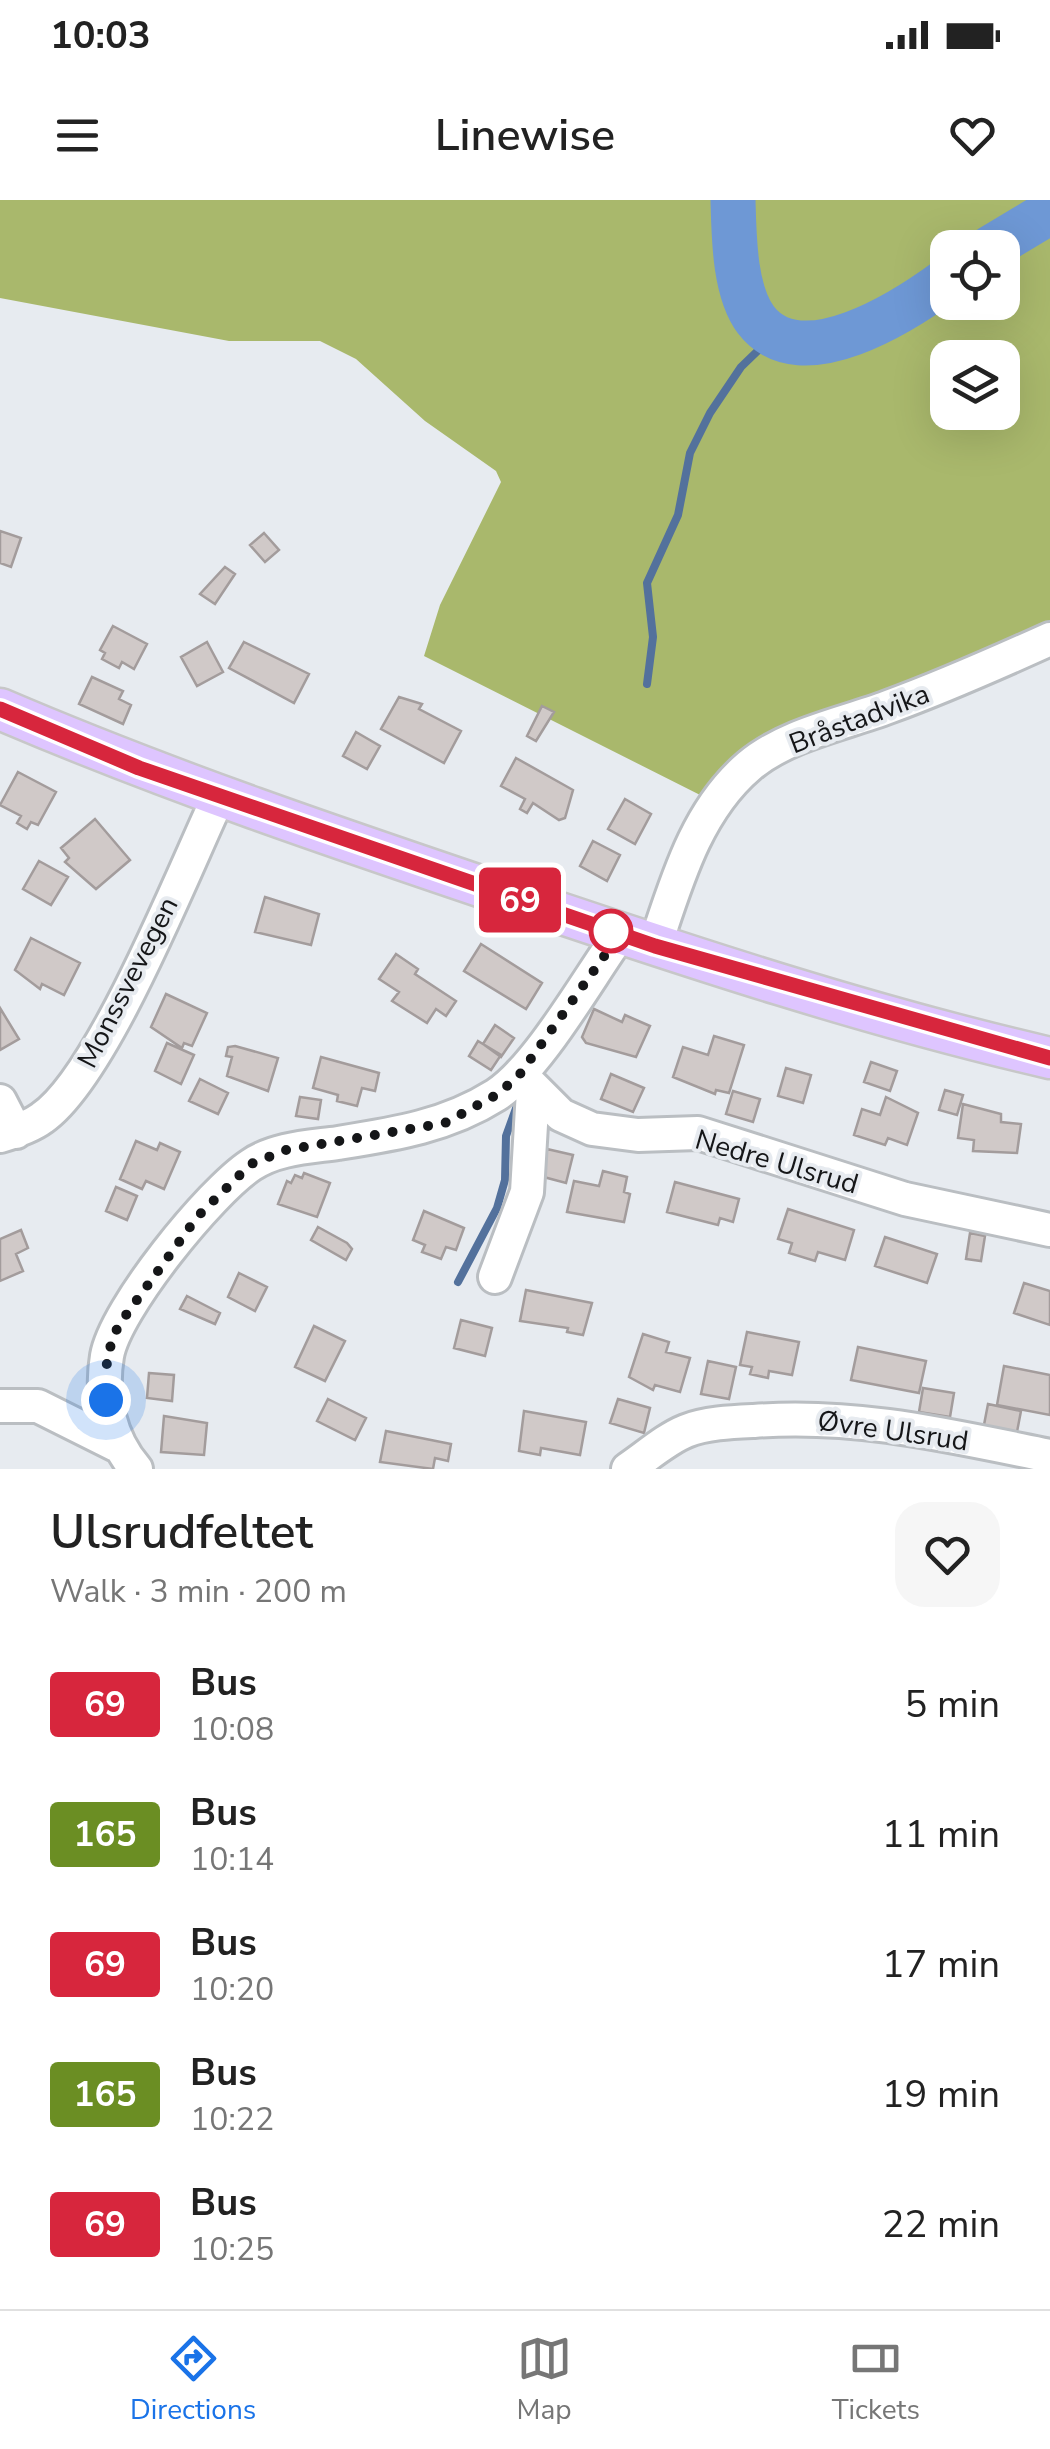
<!DOCTYPE html>
<html lang="en">
<head>
<meta charset="utf-8">
<style>
	body { margin:0; font-family:"Nunito Sans",sans-serif; background:#f6f6f6; color:#222; height:100vh; display:flex; flex-direction:column; font-size:38px; white-space:nowrap }
	* { box-sizing:border-box; margin:0 }
	p { font-size:32px; color:#767676 }
	.icon { flex:none; width:55px; height:55px; fill:none; stroke:currentColor; stroke-width:2; stroke-linecap:round; stroke-linejoin:round }
	.map { position:relative; height:1269px; overflow:hidden }
	.side { display:flex; flex-direction:column; background:#fff; flex:1 }
	.side>* { flex:none }
	.badge { padding:0 20px; border-radius:8px; font-size:35px; line-height:65px }
	.fabs { position:absolute; left:930px; top:30px; display:grid; gap:20px }
	.fabs a { display:grid; place-items:center; width:90px; height:90px; border-radius:20px; background:#fff; box-shadow:0 10px 40px #0002; font-size:50px }
	.you { position:absolute; width:50px; height:50px; margin:-25px; border:8px solid #fff; border-radius:50%; background:#1a73e8; box-shadow:0 0 0 15px #1a73e833 }
	.map>.badge { position:absolute; translate:-50% -50%; box-shadow:0 0 0 5px #fff }
	.round { display:grid; place-items:center; flex:none; width:105px; height:105px; border-radius:30px; background:#f6f6f6 }
	.overview { display:flex; align-items:center; justify-content:space-between; height:170px; padding:0 50px }
	h1 { font-size:48px; font-weight:600; line-height:75px }
	ul { padding:0; list-style:none }
	li { display:flex; align-items:center; gap:30px; height:130px; padding:0 50px }
	li div { flex:1 }
	li b { display:block; font-size:38px }
	li em { font-style:normal }
	li .badge { min-width:110px; font-weight:700; text-align:center }
	.status { display:flex; justify-content:space-between; align-items:center; height:70px; padding:0 50px; background:#fff; direction:ltr }
	.status svg { height:28px; fill:currentColor }
	header { display:flex; justify-content:space-between; align-items:center; height:130px; padding:0 50px; background:#fff; font-size:45px; font-weight:600 }
	.menu { display:flex; justify-content:space-around; align-items:center; height:140px; border-top:2px solid #e0e0e0; background:#fff; font-size:28px; color:#767676 }
	.menu a { display:grid; justify-items:center; gap:5px }
	.menu .active { color:#1a73e8 }
	.map>svg:first-child { display:block }
</style>
</head>
<body>
<div class="status"><b>10:03</b><svg viewBox="0 0 49 12"><path d="M0 12V9h3v3zM5 12V6h3v6zM10 12V3h3v9zM15 12V0h3v12zM26 1h20v11H26zM47 4h2v5h-2z"/></svg></div>
<header><svg class="icon" aria-label="menu" viewBox="0 0 24 24"><path d="M4 6h16M4 12h16M4 18h16"/></svg>Linewise<svg class="icon" aria-label="heart" viewBox="0 0 24 24"><path d="M12 20l-8-8c-3-5 5-10 8-4 3-6 11-1 8 4z"/></svg></header>
<div class="map">
<svg width="1050" height="1269" viewBox="0 0 1050 1269">
	<rect width="100%" height="100%" fill="#e7ebf0"/>
	<path fill="#a9b86c" fill-rule="evenodd" d="M0 0H1050V438L811 525 720 605 424 456 440 405 501 282 496 271 425 221 356 159 320 141H229L0 98ZM948 48H1002V102H948ZM948 158H1002V212H948Z"/>
	<g fill="none" stroke-linecap="round" stroke-linejoin="round">
		<path stroke="#53719c" stroke-width="8" d="M647 484 653 437 647 383 678 315 690 253 710 213 741 167 773 136
			M458 1082 497 1008 505 980 506 936 519 900"/>
		<path stroke="#6e98d5" stroke-width="45" d="M733 0C734 35 734 91 756 120 801 179 906 110 948 79
			M990 48 1050 12"/>
	</g>
	<path fill="#d0c9c8" stroke="#a39c9c" stroke-width="2.5" d="M0 331 21 338 11 367 0 363Z
		M264 333 279 350 265 362 250 345Z
		M225 367 235 374 215 404 200 394Z
		M113 426 147 444 134 469 122 462 119 468 102 459 105 453 100 450Z
		M207 442 223 472 197 486 181 457Z
		M244 442 309 474 294 503 229 468Z
		M92 477 123 491 119 499 131 505 123 524 79 504Z
		M399 497 422 504 419 509 461 531 444 563 381 529Z
		M542 506 554 512 536 541 527 536Z
		M356 532 380 546 367 569 343 556Z
		M516 558 573 590 565 618 559 620 533 603 527 613 520 609 525 599 501 586Z
		M18 572 56 592 38 625 31 622 27 629 17 623 21 616 0 605Z
		M625 599 651 614 635 644 608 629Z
		M95 619 130 660 96 689 65 662 69 658 61 648Z
		M593 641 620 655 607 681 580 666Z
		M39 661 68 677 51 705 23 689Z
		M265 697 319 714 311 745 255 732Z
		M31 738 80 763 64 795 42 784 40 789 15 770Z
		M481 744 542 783 526 809 464 771Z
		M396 754 418 769 415 774 456 801 446 816 436 809 427 823 392 801 399 792 379 779Z
		M166 794 207 813 192 846 184 843 182 848 151 827Z
		M0 808 19 839 0 850Z
		M594 809 622 822 625 815 650 826 636 857 586 843 582 837Z
		M495 825 514 838 501 857 483 844Z
		M714 836 744 845 729 893 716 890 715 894 673 877 683 847 708 855Z
		M478 841 501 855 491 870 469 856Z
		M167 843 194 855 181 884 155 871Z
		M235 846 278 858 268 891 227 876 232 857 226 856 228 847Z
		M321 857 379 873 375 891 362 888 357 906 337 901 338 895 313 888Z
		M871 862 897 871 890 891 864 882Z
		M786 868 811 875 803 903 778 896Z
		M611 874 644 888 633 912 601 899Z
		M200 879 228 893 218 914 189 901Z
		M945 890 963 895 957 915 939 910Z
		M733 891 760 899 753 922 726 914Z
		M300 897 321 900 318 919 296 916Z
		M886 897 918 913 907 945 888 938 885 945 854 935 862 909 880 915Z
		M963 904 1001 914V922L1021 924 1017 953 973 951 974 940 958 938Z
		M136 941 157 950 160 943 180 952 164 989 146 981 142 989 120 979Z
		M547 949 573 955 566 983 540 976Z
		M603 971 627 977 624 992 630 994 624 1022 567 1012 574 981 599 986Z
		M304 973 330 983 317 1017 278 1004 287 981 291 983 295 975 302 978Z
		M675 982 739 999 733 1022 720 1018 718 1025 667 1012Z
		M116 987 137 996 127 1020 106 1011Z
		M788 1009 854 1030 845 1060 818 1052 815 1061 789 1053 792 1043 778 1039Z
		M424 1011 464 1028 456 1050 446 1047 441 1059 422 1052 425 1045 413 1040Z
		M318 1027 347 1043 352 1049 346 1060 311 1040Z
		M21 1030 28 1048 16 1054 23 1071 0 1081V1039Z
		M970 1033 985 1036 981 1061 966 1059Z
		M885 1037 937 1054 927 1083 875 1066Z
		M239 1073 267 1087 255 1111 228 1097Z
		M1024 1083 1050 1091V1125L1014 1113Z
		M526 1090 592 1103 583 1135 567 1132 568 1128 520 1121Z
		M187 1096 220 1113 215 1124 180 1109Z
		M461 1120 492 1128 485 1156 454 1148Z
		M314 1126 345 1141 325 1181 295 1167Z
		M747 1132 799 1142 792 1175 769 1171 768 1178 750 1174 752 1167 740 1165Z
		M643 1134 669 1142 666 1152 690 1158 680 1192 655 1185 653 1190 629 1177Z
		M858 1147 926 1161 919 1193 851 1180Z
		M708 1161 736 1167 729 1199 701 1194Z
		M1004 1166 1050 1175V1215L997 1205Z
		M149 1173 174 1175 172 1201 147 1198Z
		M923 1188 954 1193 950 1217 919 1212Z
		M328 1199 366 1218 355 1240 317 1221Z
		M618 1199 650 1208 644 1233 610 1223Z
		M988 1204 1021 1211 1016 1237 983 1230Z
		M524 1211 586 1222 580 1255 541 1248 540 1255 519 1251Z
		M164 1216 207 1223 204 1255 161 1252Z
		M386 1231 451 1244 448 1261 435 1258 433 1269 380 1262Z"/>
	<g fill="none" stroke-linecap="round" stroke-linejoin="round">
		<g stroke="#babec2" stroke-width="38">
			<path id="minor" d="M655 746C676 683 696 611 749 566 787 534 843 524 888 507 943 487 997 463 1050 439
				M520 874 561 915 592 929 638 935 698 933 905 999 1050 1030
				M0 901 16 932
				M0 936C14 932 30 927 42 918 103 876 184 670 219 596
				M495 1077 527 992 533 891
				M0 1206H38L116 1245
				M136 1269C110 1239 100 1197 107 1156 115 1109 210 992 251 965 276 948 310 947 338 943 395 934 447 926 496 895 538 868 589 777 620 734
				M628 1269C646 1257 666 1239 686 1231 706 1223 732 1222 754 1221 855 1213 951 1236 1050 1256"/>
		</g>
		<g stroke="#c7c7c8" stroke-width="45">
			<path id="major" d="M0 509C168 581 340 639 512 697 690 757 868 816 1050 858"/>
		</g>
		<use href="#minor" stroke="#fff" stroke-width="32"/>
		<use href="#major" stroke="#dec5ff" stroke-width="40"/>
	</g>
	<g fill="none" stroke-linecap="round" stroke-linejoin="round">
		<g stroke="#fff" stroke-width="22">
			<path id="line" d="M0 509 139 568 655 746 1050 858"/>
		</g>
		<use href="#line" stroke="#d7263d" stroke-width="15"/>
		<path stroke="#151618" stroke-width="10" stroke-dasharray="0 18" d="M106 1200 107 1156 118 1126 198 1016 251 964 286 950 445 923 498 894 520 874 620 734 611 731"/>
	</g>
	<circle fill="#fff" stroke="#d7263d" stroke-width="5" cx="611" cy="731" r="20"/>
	<g text-anchor="middle" stroke-width="8" stroke-linejoin="round" paint-order="stroke">
		<g font-size="28" fill="#151618" stroke="#e7ebf0">
			<text transform="translate(859 518) rotate(-21)" y="10">Bråstadvika</text>
			<text transform="translate(127 782) rotate(-63)" y="10">Monssvevegen</text>
			<text transform="translate(777 961) rotate(16)" y="10">Nedre Ulsrud</text>
			<text transform="translate(893 1230) rotate(8)" y="10">Øvre Ulsrud</text>
		</g>
	</g>
</svg>
<div class="fabs">
<a><svg class="icon" aria-label="locate" viewBox="0 0 24 24"><circle cx="12" cy="12" r="6"/><path d="M12 2v4M12 18v4M2 12h4M18 12h4"/></svg></a>
<a><svg class="icon" aria-label="layers" viewBox="0 0 24 24"><path d="M12 4l9 5-9 5-9-5zM3 14l9 5 9-5"/></svg></a>
</div>
<div class="you" style="left:106px;top:1200px"></div>
<b class="badge" style="left:520px;top:700px;background:#d7263d;color:#fff">69</b>
</div>
<section class="side">
<div class="overview"><div><h1>Ulsrudfeltet</h1><p>Walk · 3 min · 200 m</p></div><a class="round"><svg class="icon" aria-label="heart" viewBox="0 0 24 24"><path d="M12 20l-8-8c-3-5 5-10 8-4 3-6 11-1 8 4z"/></svg></a></div>
<ul>
<li><span class="badge" style="background:#d7263d;color:#fff">69</span><div><b>Bus</b><p>10:08</p></div><em>5 min</em></li>
<li><span class="badge" style="background:#6b8e23;color:#fff">165</span><div><b>Bus</b><p>10:14</p></div><em>11 min</em></li>
<li><span class="badge" style="background:#d7263d;color:#fff">69</span><div><b>Bus</b><p>10:20</p></div><em>17 min</em></li>
<li><span class="badge" style="background:#6b8e23;color:#fff">165</span><div><b>Bus</b><p>10:22</p></div><em>19 min</em></li>
<li><span class="badge" style="background:#d7263d;color:#fff">69</span><div><b>Bus</b><p>10:25</p></div><em>22 min</em></li>
</ul>
</section>
<nav class="menu">
<a class="active"><svg class="icon" aria-label="directions" viewBox="0 0 24 24"><path d="M12 3l9 9-9 9-9-9zM9 14v-3h6M13 9l2 2-2 2"/></svg>Directions</a>
<a><svg class="icon" aria-label="map" viewBox="0 0 24 24"><path d="M3 6l6-2 6 2 6-2v14l-6 2-6-2-6 2zM9 4v14M15 6v14"/></svg>Map</a>
<a><svg class="icon" aria-label="tickets" viewBox="0 0 24 24"><path d="M3 7h18v10H3zM15 7v10"/></svg>Tickets</a>
</nav>
</body>
</html>
